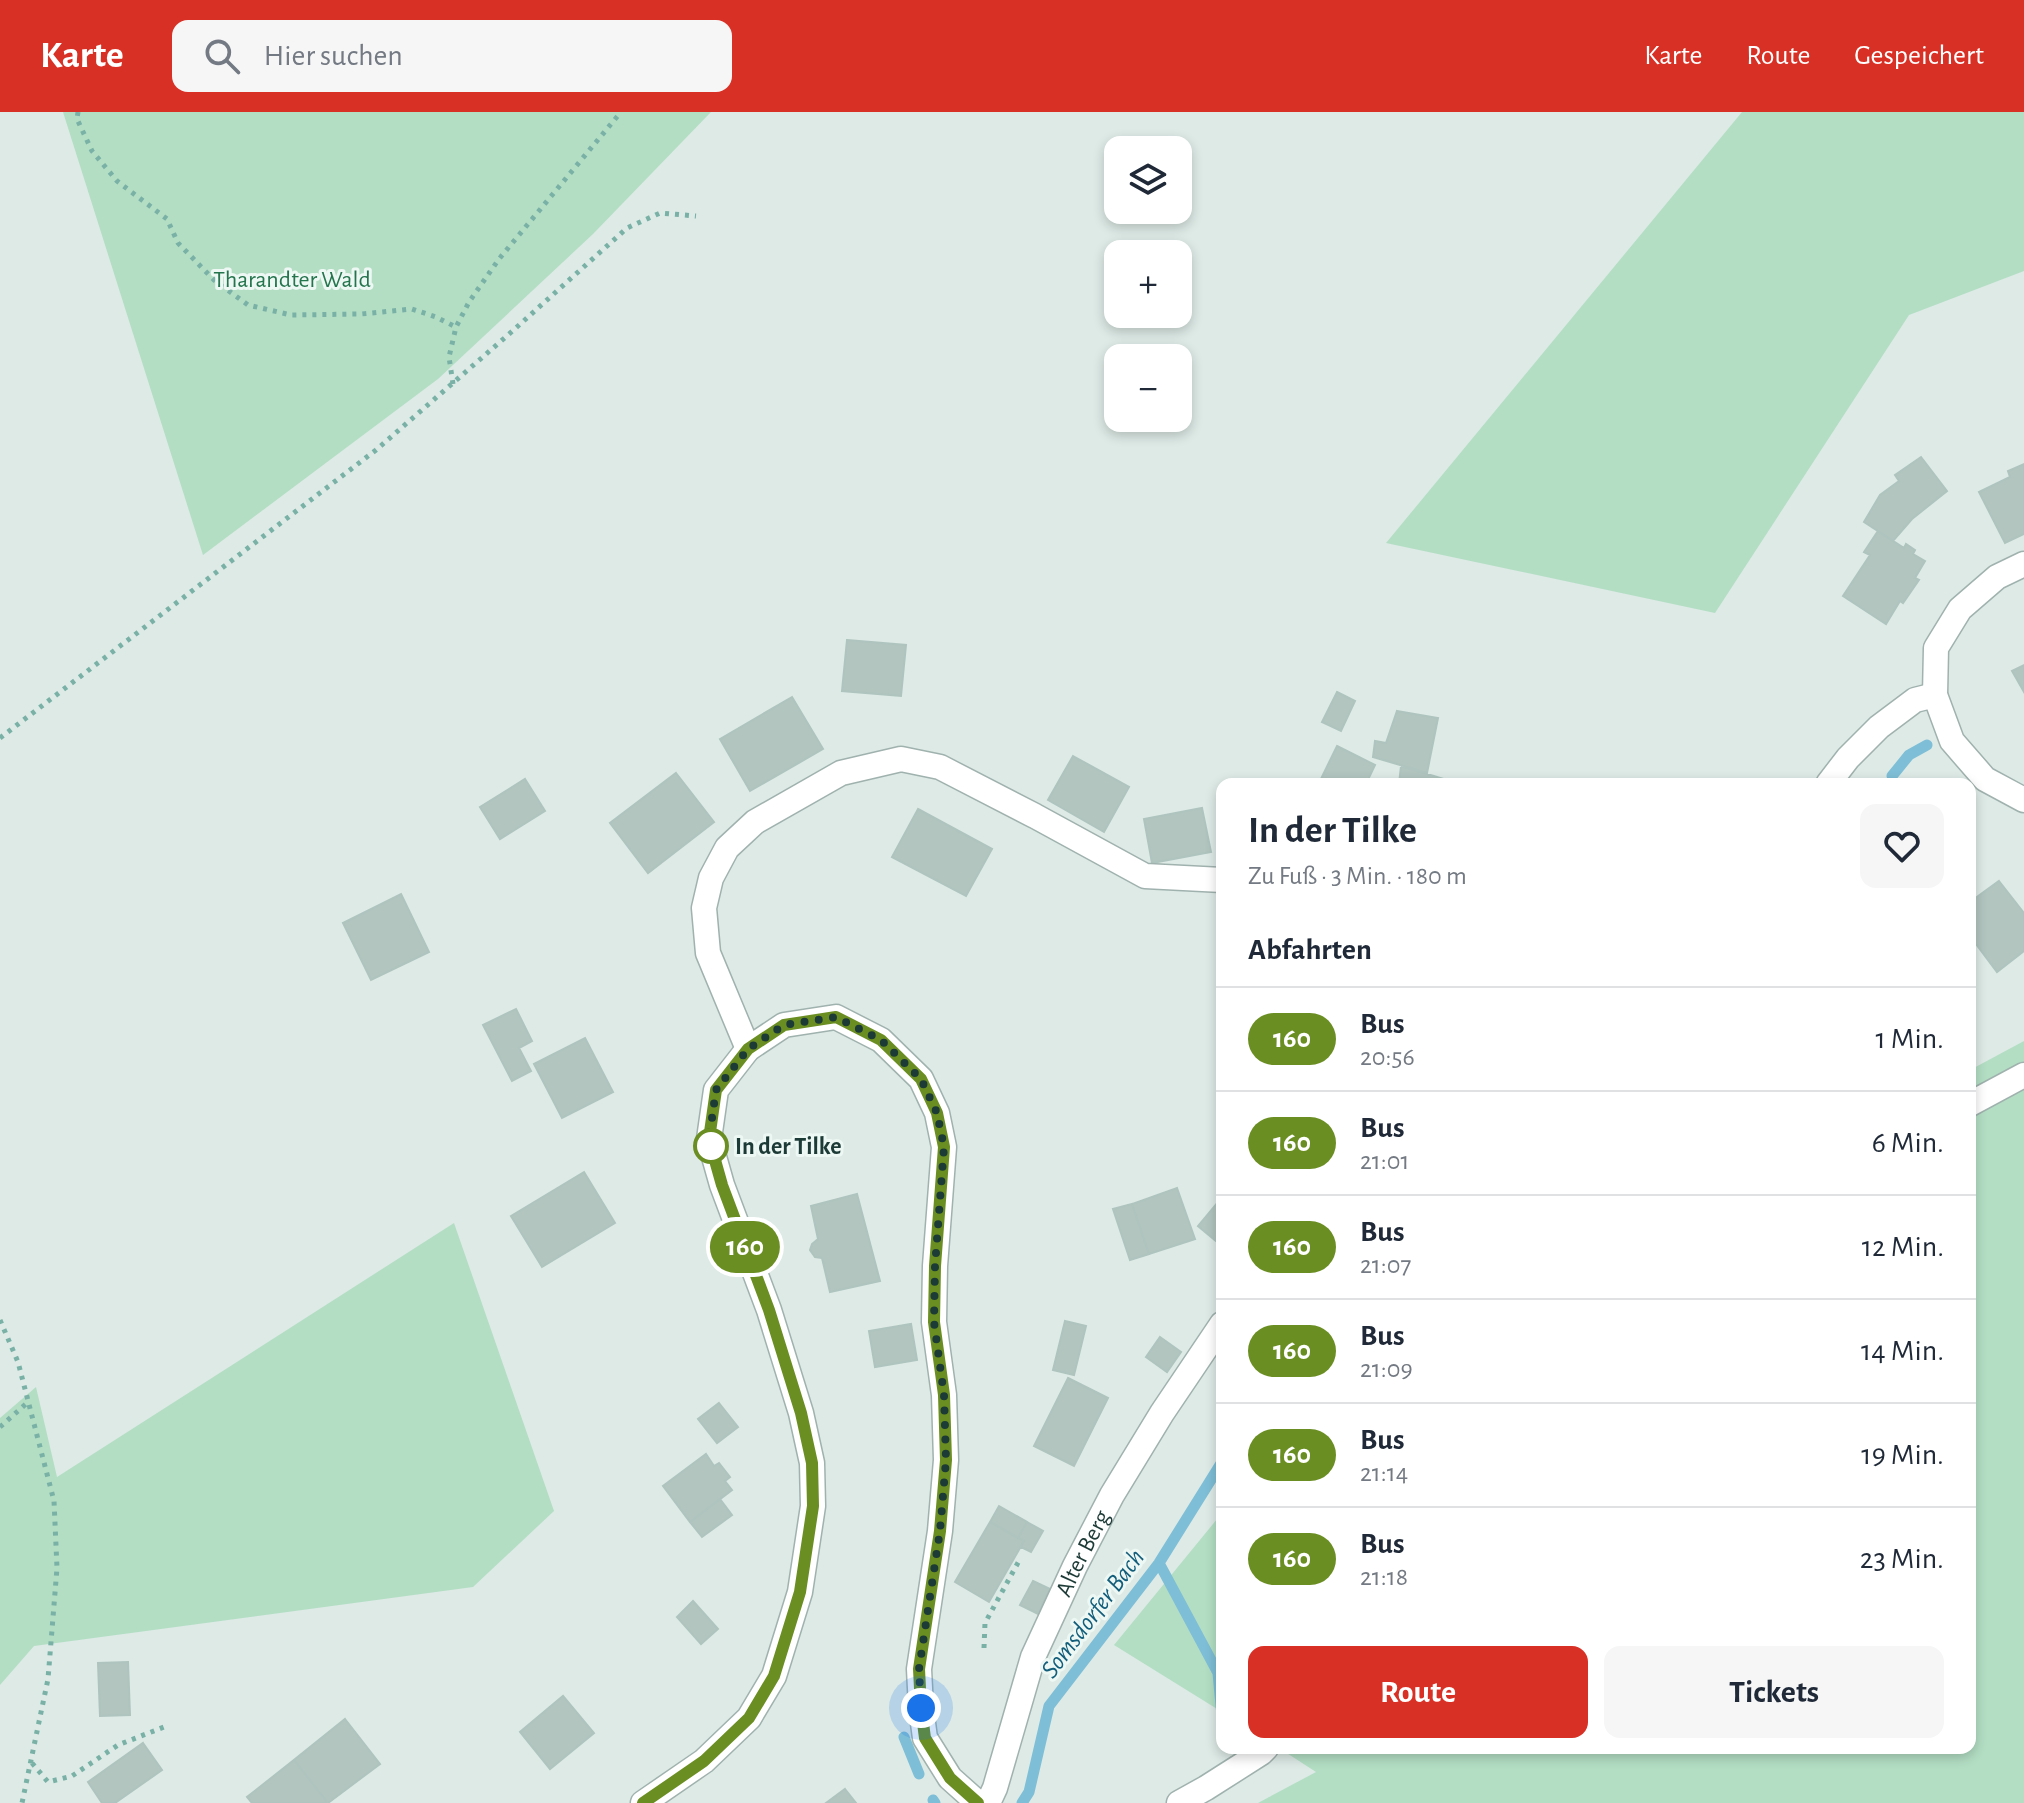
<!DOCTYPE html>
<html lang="de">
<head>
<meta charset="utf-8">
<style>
	body { margin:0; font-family:"Alegreya Sans",sans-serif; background:#f6f6f7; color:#1f2937; height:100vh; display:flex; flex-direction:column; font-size:30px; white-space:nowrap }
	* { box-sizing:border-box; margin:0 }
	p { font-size:26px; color:#747a83 }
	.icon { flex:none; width:44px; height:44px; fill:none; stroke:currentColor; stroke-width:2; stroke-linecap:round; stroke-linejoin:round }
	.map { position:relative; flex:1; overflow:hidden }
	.details { position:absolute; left:1216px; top:666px; width:760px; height:976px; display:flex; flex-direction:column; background:#fff; border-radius:16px; box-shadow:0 4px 12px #0003 }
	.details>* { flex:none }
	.badge { padding:0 16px; border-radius:26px; font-size:28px; line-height:52px }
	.buttons { position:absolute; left:1104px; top:24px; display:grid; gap:16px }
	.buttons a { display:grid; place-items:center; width:88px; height:88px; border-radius:16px; background:#fff; box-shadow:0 4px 12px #0003; font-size:40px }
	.you { position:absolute; width:40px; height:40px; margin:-20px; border:6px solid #fff; border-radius:50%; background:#1a73e8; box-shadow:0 0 0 12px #1a73e833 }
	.map>.badge { position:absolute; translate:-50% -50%; box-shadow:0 0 0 4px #fff }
	h2 { padding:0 32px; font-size:30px; line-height:72px }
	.round { display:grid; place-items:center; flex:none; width:84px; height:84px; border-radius:16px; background:#f6f6f7 }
	.head { display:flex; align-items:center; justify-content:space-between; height:136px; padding:0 32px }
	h1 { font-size:38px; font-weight:700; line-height:60px }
	.cta { display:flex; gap:16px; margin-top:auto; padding:16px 32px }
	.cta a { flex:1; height:92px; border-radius:16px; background:#d93025; color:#fff; font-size:32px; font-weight:700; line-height:92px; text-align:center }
	.cta a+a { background:#f6f6f7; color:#1f2937 }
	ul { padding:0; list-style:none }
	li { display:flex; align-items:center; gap:24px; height:104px; padding:0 32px; border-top:2px solid #e0e1e3 }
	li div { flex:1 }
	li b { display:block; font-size:30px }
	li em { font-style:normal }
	li .badge { min-width:88px; font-weight:700; text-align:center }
	header { display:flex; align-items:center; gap:48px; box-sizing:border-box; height:112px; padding:0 40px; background:#d93025; color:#fff }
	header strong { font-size:38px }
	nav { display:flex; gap:44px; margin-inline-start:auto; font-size:28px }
	.search { width:560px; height:72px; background:#f6f6f7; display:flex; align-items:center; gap:20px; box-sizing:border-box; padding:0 28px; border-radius:16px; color:#747a83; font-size:30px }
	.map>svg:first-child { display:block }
</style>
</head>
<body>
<header>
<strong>Karte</strong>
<div class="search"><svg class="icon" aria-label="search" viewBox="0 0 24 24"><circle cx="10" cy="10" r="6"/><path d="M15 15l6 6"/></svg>Hier suchen</div>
<nav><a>Karte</a><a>Route</a><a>Gespeichert</a></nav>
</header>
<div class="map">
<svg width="2024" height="1691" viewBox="0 0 2024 1691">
	<rect width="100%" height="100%" fill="#ddeae6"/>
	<path fill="#b3dec4" d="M63 0H711L593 122 438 267 203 443Z
		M1742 0H2024V159L1909 203 1715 501 1386 431Z
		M2024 929V1691H1258L1316 1660 1279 1636H1970V958Z
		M454 1111 554 1399 473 1475 34 1534 0 1573V1306L36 1275 57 1365Z
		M1222 1401V1600L1114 1533Z"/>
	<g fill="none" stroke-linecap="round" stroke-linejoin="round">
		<path stroke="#7ebed6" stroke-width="11" d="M1892 664 1909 643 1927 633
			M1159 1451 1218 1561 1222 1604
			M904 1625 919 1662
			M933 1688 935 1691
			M1022 1691 1029 1680 1049 1594 1159 1451 1222 1350"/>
	</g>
	<path fill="#b2c5bf" stroke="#afc4be" stroke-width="2" d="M1921 345 1947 379 1912 407 1893 429 1864 410 1880 383 1899 369 1895 363Z
		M2024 352V422L2005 431 1979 380 2010 365 2008 359Z
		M1878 419 1904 436 1906 432 1915 438 1913 442 1925 449 1915 466 1919 468 1903 491 1900 489 1886 512 1843 484 1870 443 1864 440Z
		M847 528 906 533 901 584 842 579Z
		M2024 553V580L2012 559Z
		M1337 580 1355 589 1341 619 1322 610Z
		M792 585 823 637 750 679 720 627Z
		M1397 599 1438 606 1427 661 1373 645 1375 629 1386 631Z
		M1337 634 1375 653 1366 672 1319 671Z
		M1073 644 1129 675 1104 720 1048 688Z
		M1401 654 1447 668V672H1399Z
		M676 661 714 710 648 761 610 711Z
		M525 667 545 699 500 727 480 695Z
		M1202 696 1211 740 1152 751 1144 707Z
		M918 697 992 737 966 784 892 745Z
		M1999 769 2024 801V839L1997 860 1970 824V790Z
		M401 782 429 840 371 868 343 811Z
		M516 897 532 929 519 936 531 959 512 969 483 913Z
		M585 926 613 980 562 1006 534 952Z
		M584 1060 615 1111 542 1155 511 1104Z
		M1177 1076 1195 1127 1149 1142 1132 1092Z
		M857 1082 880 1169 830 1180 822 1146 815 1145 810 1138 812 1132 818 1127 811 1094Z
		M1218 1090 1222 1093V1134L1198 1114Z
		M1132 1092 1149 1142 1130 1148 1113 1097Z
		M1065 1209 1086 1214 1074 1263 1053 1258Z
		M911 1212 917 1248 875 1255 869 1219Z
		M1160 1225 1181 1240 1167 1260 1146 1245Z
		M1068 1266 1108 1286 1074 1354 1034 1334Z
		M719 1291 738 1315 717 1331 698 1307Z
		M706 1342 714 1354 719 1351 730 1365 725 1369 732 1378 690 1410 663 1374Z
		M720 1387 732 1403 702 1425 690 1410Z
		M999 1394 1027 1410 1018 1426 990 1410Z
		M990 1410 1024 1429 989 1490 955 1470Z
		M1027 1410 1043 1419 1031 1440 1021 1435 1024 1429 1018 1426Z
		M1033 1469 1050 1477 1038 1502 1020 1493Z
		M693 1489 718 1517 701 1532 677 1505Z
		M128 1550 130 1603 100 1604 98 1551Z
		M563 1584 594 1621 550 1657 520 1620Z
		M345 1607 380 1652 328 1691 294 1648Z
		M143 1631 162 1658 115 1691H102L88 1670Z
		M294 1648 328 1691H252L247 1685Z
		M845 1677 856 1691H826Z"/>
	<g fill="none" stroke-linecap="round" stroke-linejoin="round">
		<g stroke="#a0b2ae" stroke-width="27">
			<g id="minor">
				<path d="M2024 452 1997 465 1960 497 1936 536 1935 583 1952 629 1985 667 2024 688"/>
				<path d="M1828 672 1848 646 1879 615 1915 588 1935 583"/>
				<path d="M748 937 708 841 704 796 711 766 727 736 755 710 841 661 901 647 940 655 1035 704 1145 764 1222 768"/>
				<path d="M1970 992 2024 963"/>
				<path d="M643 1691 704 1649 749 1606 774 1564 800 1480 813 1394 812 1351 801 1301 769 1198 722 1073 709 1027 716 978 748 937 784 913 836 905 881 928 921 967 937 1001 944 1035 935 1154 934 1210 944 1283 946 1348 940 1419 919 1557 921 1596 925 1626 950 1666 978 1691"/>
				<path id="s1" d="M988 1691 995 1676 1033 1545 1075 1454 1112 1383 1162 1301 1222 1212"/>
				<path d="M1179 1691 1206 1676 1261 1641 1266 1636"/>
			</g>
		</g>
		<path stroke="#7ab1a6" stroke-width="5" stroke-dasharray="4 6" stroke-linecap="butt" d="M78 0 77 7 92 39 117 69 167 107 178 131 214 168 248 193 291 203 361 202 412 197 436 205 456 215
			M453 272 449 245 456 215 469 190 499 147 621 0
			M0 626 376 338 508 223 627 116 660 101 696 104
			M0 1208 18 1250 54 1389 57 1456 48 1567 22 1691
			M0 1315 28 1290
			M984 1536 985 1511 1020 1447
			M32 1651 48 1670 72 1664 118 1633 164 1615"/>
		<use href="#minor" stroke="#fff" stroke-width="24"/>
	</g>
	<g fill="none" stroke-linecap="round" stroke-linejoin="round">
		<g stroke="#fff" stroke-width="18">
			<path id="line" d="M643 1691 704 1649 749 1606 774 1564 800 1480 813 1394 812 1351 801 1301 769 1198 722 1073 709 1027 716 978 748 937 784 913 836 905 881 928 921 967 937 1001 944 1035 935 1154 934 1210 944 1283 946 1348 940 1419 919 1557 921 1596 925 1626 950 1666 978 1691"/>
		</g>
		<use href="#line" stroke="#6b8e23" stroke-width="12"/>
		<path stroke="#1d3b36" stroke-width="8" stroke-dasharray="0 14.4" d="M711 1034 709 1027 716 978 748 937 784 913 836 905 881 928 921 967 937 1001 944 1035 935 1154 934 1210 944 1283 946 1348 940 1419 919 1557 921 1596"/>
	</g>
	<circle fill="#fff" stroke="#6b8e23" stroke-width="4" cx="711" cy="1034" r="16"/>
	<g text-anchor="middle" stroke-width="6" stroke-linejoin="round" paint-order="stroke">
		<g font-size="24" fill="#24754d" stroke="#edf7f3">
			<text x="292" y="175">Tharandter Wald</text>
		</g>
		<g font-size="24" font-weight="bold" fill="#1d3b36" stroke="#edf7f3" text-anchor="start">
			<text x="735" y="1042">In der Tilke</text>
		</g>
		<g font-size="24" fill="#1d3b36" stroke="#edf7f3">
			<text dy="8" stroke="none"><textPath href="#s1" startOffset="268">Alter Berg</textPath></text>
		</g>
		<g font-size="26" font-style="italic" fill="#135e7b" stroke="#edf7f3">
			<text transform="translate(1092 1501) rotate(-53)" y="9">Somsdorfer Bach</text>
		</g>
	</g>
</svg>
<div class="buttons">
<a><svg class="icon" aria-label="layers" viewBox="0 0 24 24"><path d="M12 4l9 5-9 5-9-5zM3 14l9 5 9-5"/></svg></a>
<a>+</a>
<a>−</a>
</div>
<div class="you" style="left:921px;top:1596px"></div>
<b class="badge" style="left:745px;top:1135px;background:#6b8e23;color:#fff">160</b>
<section class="details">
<div class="head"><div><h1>In der Tilke</h1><p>Zu Fuß · 3 Min. · 180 m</p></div><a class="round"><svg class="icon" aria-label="heart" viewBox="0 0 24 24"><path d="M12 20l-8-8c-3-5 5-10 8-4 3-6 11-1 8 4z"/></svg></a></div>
<h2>Abfahrten</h2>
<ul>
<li><span class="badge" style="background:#6b8e23;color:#fff">160</span><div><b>Bus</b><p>20:56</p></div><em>1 Min.</em></li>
<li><span class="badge" style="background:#6b8e23;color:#fff">160</span><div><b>Bus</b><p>21:01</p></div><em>6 Min.</em></li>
<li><span class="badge" style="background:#6b8e23;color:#fff">160</span><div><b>Bus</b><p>21:07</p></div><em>12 Min.</em></li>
<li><span class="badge" style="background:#6b8e23;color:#fff">160</span><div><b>Bus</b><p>21:09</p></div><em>14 Min.</em></li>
<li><span class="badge" style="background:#6b8e23;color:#fff">160</span><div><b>Bus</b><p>21:14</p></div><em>19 Min.</em></li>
<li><span class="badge" style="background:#6b8e23;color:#fff">160</span><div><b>Bus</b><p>21:18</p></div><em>23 Min.</em></li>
</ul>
<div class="cta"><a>Route</a><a>Tickets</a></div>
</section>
</div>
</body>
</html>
